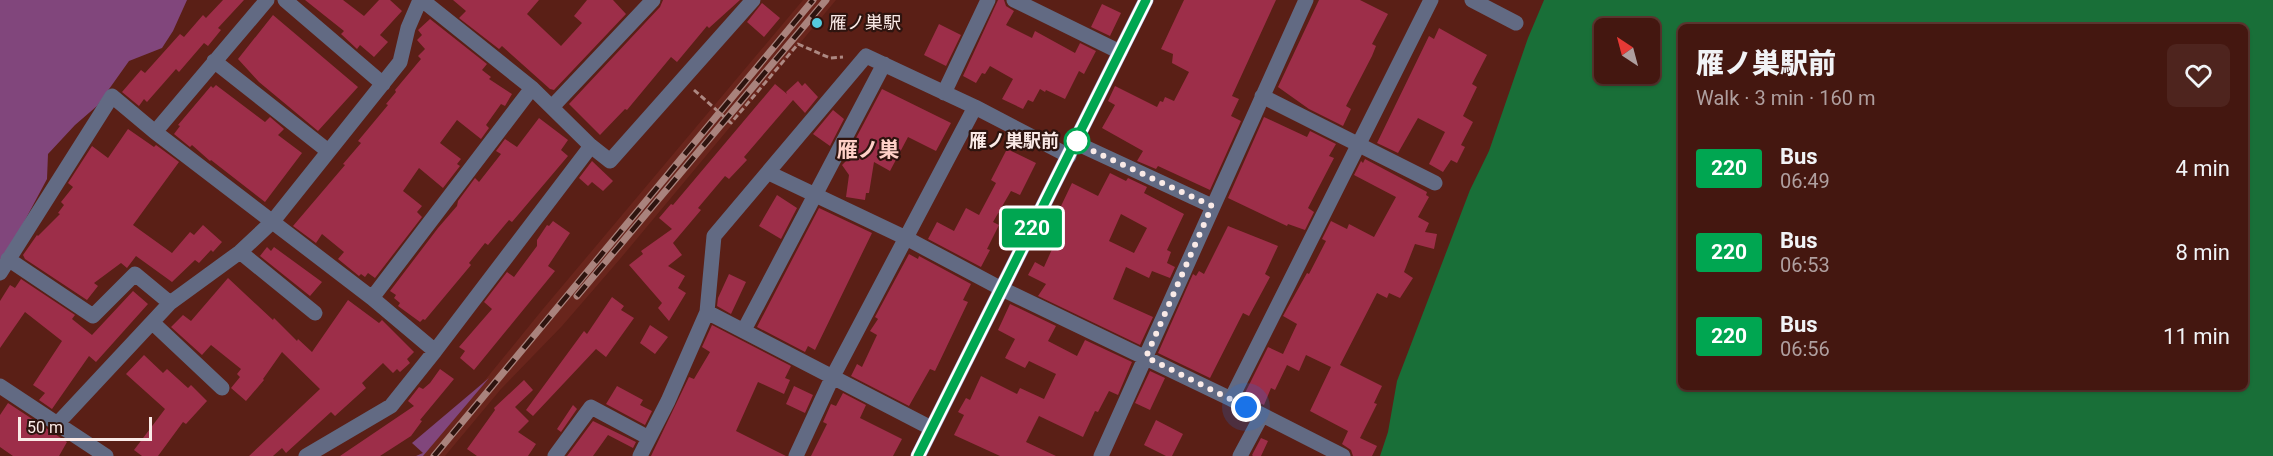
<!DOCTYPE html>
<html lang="en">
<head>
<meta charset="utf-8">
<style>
	body { margin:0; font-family:Roboto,"Noto Sans JP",sans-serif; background:#4e241e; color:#f1f3f6; height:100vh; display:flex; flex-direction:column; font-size:22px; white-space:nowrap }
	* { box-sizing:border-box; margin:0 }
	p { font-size:20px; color:#af9f9f }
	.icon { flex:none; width:33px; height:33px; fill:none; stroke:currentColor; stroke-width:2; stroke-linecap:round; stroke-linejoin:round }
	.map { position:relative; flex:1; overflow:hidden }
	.details { position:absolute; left:1678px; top:24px; width:570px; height:366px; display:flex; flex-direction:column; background:#441710; border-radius:9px; box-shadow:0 2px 4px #0004,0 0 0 2px #5c3630 }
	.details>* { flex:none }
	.badge { padding:0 12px; border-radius:4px; font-size:21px; line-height:39px }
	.needle { width:39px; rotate:324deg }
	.buttons { position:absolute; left:1594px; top:18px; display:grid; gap:12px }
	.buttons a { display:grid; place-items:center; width:66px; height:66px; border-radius:9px; background:#441710; box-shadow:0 2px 4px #0004,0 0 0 2px #5c3630; font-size:30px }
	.scale { position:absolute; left:18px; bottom:15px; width:134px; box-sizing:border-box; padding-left:6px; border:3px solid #faeae7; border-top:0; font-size:16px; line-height:21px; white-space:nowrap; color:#faeae7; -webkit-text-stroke:4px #2e140f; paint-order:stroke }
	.you { position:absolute; width:30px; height:30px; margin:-15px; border:4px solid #fff; border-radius:50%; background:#1a73e8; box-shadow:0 0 0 9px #1a73e833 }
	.map>.badge { position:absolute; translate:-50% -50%; box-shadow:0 0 0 3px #fff }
	.round { display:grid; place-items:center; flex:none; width:63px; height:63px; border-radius:9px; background:#4e241e }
	.summary { display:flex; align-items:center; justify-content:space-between; height:102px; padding:0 18px }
	h1 { font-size:28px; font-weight:800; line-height:45px }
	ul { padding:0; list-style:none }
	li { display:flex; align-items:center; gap:18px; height:84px; padding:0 18px }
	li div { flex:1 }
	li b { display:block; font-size:22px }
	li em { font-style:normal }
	li .badge { min-width:66px; font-weight:700; text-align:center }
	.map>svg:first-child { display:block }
</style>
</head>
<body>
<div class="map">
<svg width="2273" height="456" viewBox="0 0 2273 456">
	<rect width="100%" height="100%" fill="#5a1f16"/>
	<path fill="#69251c" d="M803 0H836L620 259 562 326 501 389 445 456H423L543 309Z"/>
	<path fill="#81467c" d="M0 0H187L173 31 162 48 129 61 97 106 75 125 48 154 47 179 0 267Z
		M489 378 423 456H416L423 453 412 443Z"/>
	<path fill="#196f38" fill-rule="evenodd" d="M1544 0H2273V456H1380L1388 432 1397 381 1470 190 1489 151 1528 38ZM1682 27H2246V387H1682ZM1605 28H1650V74H1605Z"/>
	<path fill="#9d2e49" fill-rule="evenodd" d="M223 0H244L218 28 221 30 208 46 204 43 179 72 176 69 147 102 144 99 139 106 122 92 141 70 145 73 180 34 184 37 203 15 206 18Z
		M305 0H343L364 16 379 0H390L402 11 380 35 388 42 374 57 360 45 357 49 341 34 344 31Z
		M453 0H539L527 14 561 46 582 23 574 16 587 0H613L626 14 554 90 550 89 502 46 499 49 459 18 466 11Z
		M663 0H740L709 28 707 26 677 62 671 57 627 110 625 109 600 135 569 104 660 7Z
		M998 0H1004L1006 6 1014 11 1006 25 1032 38 1035 31 1075 53 1080 43 1096 51 1084 74 1079 71 1065 99 1046 90 1045 92 1040 89 1033 102 1028 100 1023 109 1002 99 1013 79 990 66 985 74 982 73 976 83 963 76Z
		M1184 0H1276L1232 96 1239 99 1231 116 1241 121 1210 190 1158 166 1156 169 1137 161 1143 151 1102 128 1115 105 1108 101 1115 86 1157 107 1160 101 1163 102 1165 97 1174 101 1189 72 1172 63 1173 54 1161 49Z
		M1319 0H1360L1388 14 1372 44 1376 46 1372 56 1346 106 1351 109 1343 126 1309 109 1278 87Z
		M762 3 780 18 764 37 747 22Z
		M1102 4 1121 13 1110 36 1091 27Z
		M273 15 358 87 318 131 259 82 238 59Z
		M430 19 487 64 482 70 491 77 489 79 512 94 505 106 501 104 486 125 489 128 481 139 457 120 440 143 461 159 457 164 460 166 443 188 419 168 403 191 422 206 417 212 422 217 375 278 368 273 365 277 361 274 359 276 338 259 344 252 322 234 316 243 293 226 345 165 343 164 361 143 358 141 388 105 386 104 396 92 395 90 421 59 418 56 425 49 417 40 422 35 418 30Z
		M939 24 961 35 946 66 924 55Z
		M1439 28 1487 55 1472 84 1477 87 1463 116 1473 122 1461 145 1465 147 1457 163 1451 160 1443 172 1429 164 1445 132 1418 118 1398 153 1377 143 1429 36 1434 39Z
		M798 81 802 86 805 83 818 97 805 113 793 100 744 157 747 160 729 179 725 176 698 208 701 210 673 243 682 255 668 266 685 276 678 288 686 293 669 321 658 308 662 303 629 265 643 254 641 251 672 229 659 218 671 204 673 205 775 84 787 94 786 92Z
		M216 85 265 122 270 117 284 129 278 135 302 153 265 202 211 160 210 161 192 145 190 147 174 134 180 126 178 125 211 86 213 88Z
		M882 89 951 123 936 151 908 137 890 171 874 162 869 193H866L865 200 846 197 849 175 842 165 848 159 846 157Z
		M833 110 844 119 830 146 813 134Z
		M1264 117 1307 137 1310 131 1336 144 1329 156 1334 158 1308 208 1314 212 1305 230 1288 224 1287 226 1228 198Z
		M539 118 568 140 561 150 568 156 512 222 509 220 488 245 485 243 469 263 471 265 425 320 423 319 420 322 398 306 400 303 394 298 396 295 390 291 438 228 457 206 458 201 475 178 479 182 501 154 496 151 505 139 517 147Z
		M128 129 154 147 156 145 179 162 133 225 172 253 190 232 194 235 203 225 222 242 213 252 211 250 199 263 195 260 172 282 136 256 127 268 121 263 94 283 98 286 87 300 25 259 23 255 37 235 38 236 60 214 58 213 64 205 61 202 73 187 68 183 92 146 108 158Z
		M1007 149 1036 163 1020 195 1011 191 993 222 999 225 987 249 990 250 981 267 928 239 937 222 954 231 966 208 979 215 996 183 991 180Z
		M1365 159 1427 192 1426 195 1429 197 1418 217 1429 223 1425 232 1437 234 1434 249 1415 244 1404 272 1413 278 1400 298 1389 293 1387 298 1377 293 1340 365 1382 386 1374 403 1377 404 1360 438 1377 446 1372 456H1353L1351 450 1342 444 1348 431 1310 411 1331 367 1306 355 1299 371 1287 365 1275 390 1271 388 1264 405 1244 395 1268 347 1283 354 1297 324 1283 316 1307 273 1309 274 1326 241 1322 239 1331 221 1347 229 1349 224 1374 237 1396 197 1354 175 1361 161 1363 163Z
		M592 161 613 181 603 191 592 182 588 186 579 178Z
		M1110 173 1126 181 1128 178 1147 187 1144 193 1184 214 1167 250 1171 252 1167 263 1175 267 1170 278 1152 271 1149 278 1126 267 1113 299 1153 317 1140 345 1038 296 1046 284 1028 275 1035 262 1044 267 1058 236 1052 232 1055 226 1052 225 1072 183 1098 196ZM1121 214 1147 228 1134 253 1109 241Z
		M777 195 797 208 781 239 759 226Z
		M819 208 872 233 815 350 808 346 805 352 757 327Z
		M553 221 570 233 548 266 555 271 474 370 460 358 465 351 459 347 492 309 484 302 507 272 514 277 537 246V240L547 225 549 226Z
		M1228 226 1278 246 1265 274 1270 277 1249 316 1243 313 1210 378 1158 353 1193 274 1196 276 1199 271 1204 274Z
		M267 247 271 251 274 247 322 282 310 296 260 256Z
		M909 254 918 259 919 256 971 284 963 300 968 302 935 371 930 369 909 406 851 376 857 364 862 367 877 335 870 331 878 319 875 317Z
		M729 274 746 282 731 314 717 306 718 298Z
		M228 278 273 320 274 318 297 341 298 339 312 352 348 300 379 323 382 320 414 352 407 359 410 363 400 372 397 369 393 373 383 363 362 383 366 388 335 416 331 412 286 453 282 448 273 456H249L320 389 282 352 263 379 264 380 246 401 231 388 240 377 237 374 241 369 211 345 202 355 171 327 183 315 191 321Z
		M21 279 75 315 72 319 92 335 133 291 148 304 96 362 89 356 52 409 39 400 45 393 33 385 62 341 25 312 0 348V301L10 285 15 288Z
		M612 297 624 306 621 310 634 318 606 357 596 349 533 416 526 410 584 331 587 334Z
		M1010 304 1056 326 1048 341 1077 356 1085 340 1132 362 1118 395 1109 391 1098 412 1095 411 1083 437 1039 416 1026 442 1056 456H1000L954 435 964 415 958 412 966 398 970 400 981 376 1017 394 1020 388 1044 399 1056 374 1029 361 1025 368 1005 358 1015 339 998 330Z
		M650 325 668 337 655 354 640 343Z
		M712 325 791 366 785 378 790 380 784 394 758 382 736 431 786 456H651L689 377 694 379 710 352 702 347Z
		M144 355 163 373 167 369 188 388 191 385 207 401 186 424 183 422 158 456H142L134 450 165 409 126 374Z
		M440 369 454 379 420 420 422 421 411 436 380 456H340L414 406 408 401 419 387 423 389 430 383Z
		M1150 371 1165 378 1150 410 1135 403Z
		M524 380 533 390 515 407 529 421 518 432 536 444 528 456H477L467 449 495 410 494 408Z
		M617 386 643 400 640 405 652 411 645 425 606 404Z
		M794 386 813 395 805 413 786 404Z
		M843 393 866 405 860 418 902 439 893 456H811L827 424 823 422 831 404 836 406Z
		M8 403 67 442 59 456H13L0 447V415Z
		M573 405 577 409 561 432 557 429Z
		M1156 420 1183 434 1172 456H1166L1144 445Z
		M593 421 636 442 633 448 608 435 593 456H567Z
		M1261 438 1268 441 1261 456H1253L1252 455Z"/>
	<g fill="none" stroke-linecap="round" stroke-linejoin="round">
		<path stroke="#ad8882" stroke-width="3" stroke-dasharray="6 3" stroke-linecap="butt" d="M694 90 731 123 798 44 830 58 843 57"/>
		<path stroke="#626a83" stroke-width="15" d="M285 0 383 84
			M422 0 532 88 591 146 610 161 753 0
			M1014 0 1120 52
			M1472 0 1516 23
			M214 61 328 151
			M532 88 372 298 435 351 591 146
			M944 93 988 0
			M1262 96 1435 183
			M552 107 653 0
			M155 132 267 0
			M1076 143 1212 206
			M769 173 906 238 1000 288 1231 399 1343 456
			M240 252 315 313
			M8 259 93 316 135 274 170 303
			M0 273 112 96 155 132 372 298
			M707 312 931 428
			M153 323 222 388
			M744 330 884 64
			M0 386 106 456
			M1231 399 1431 0
			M57 424 170 303 240 252 273 221 400 62 408 28 420 0
			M306 456 391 406 435 351
			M555 456 591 407 649 438
			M640 456 668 401 707 312 714 236 866 56 975 107 1069 156
			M796 456 832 378 975 107
			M1101 456 1306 0
			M1240 456 1262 415"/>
		<path stroke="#8d9dcf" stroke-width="15" d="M918 456 1146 0"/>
		<g stroke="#a9837d" stroke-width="7">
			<path id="rail" d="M577 296 826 0
				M434 456 813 0"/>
		</g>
		<use href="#rail" stroke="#2e140f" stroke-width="4.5" stroke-dasharray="14" stroke-linecap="butt"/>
	</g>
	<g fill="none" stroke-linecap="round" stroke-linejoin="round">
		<g stroke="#fff" stroke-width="14">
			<path id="line" d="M918 456 1146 0"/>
		</g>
		<use href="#line" stroke="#00a651" stroke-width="9"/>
		<path stroke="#faeae7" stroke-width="6" stroke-dasharray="0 10.8" d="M1077 141 1076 143 1212 206 1146 357 1246 407"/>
	</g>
	<circle fill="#54cade" stroke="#2e140f" stroke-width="2" cx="817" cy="23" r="6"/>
	<circle fill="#fff" stroke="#00a651" stroke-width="3" cx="1077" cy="141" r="12"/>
	<g text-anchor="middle" stroke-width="4.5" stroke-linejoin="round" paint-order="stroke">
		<g font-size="18" fill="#faeae7" stroke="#2e140f" text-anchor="start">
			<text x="829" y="29">雁ノ巣駅</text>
		</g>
		<g font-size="18" font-weight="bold" fill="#faeae7" stroke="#2e140f" text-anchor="end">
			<text x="1059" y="147">雁ノ巣駅前</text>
		</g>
		<g font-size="21" font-weight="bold" fill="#ffd1c8" stroke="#2e140f">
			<text x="868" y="157">雁ノ巣</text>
		</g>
	</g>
</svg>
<div class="buttons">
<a><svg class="needle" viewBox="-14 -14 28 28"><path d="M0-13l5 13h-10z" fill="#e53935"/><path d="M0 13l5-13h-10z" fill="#af9f9f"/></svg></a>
</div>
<div class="scale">50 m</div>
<div class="you" style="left:1246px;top:407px"></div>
<b class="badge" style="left:1032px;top:228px;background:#00a651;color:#fff">220</b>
<section class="details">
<div class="summary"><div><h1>雁ノ巣駅前</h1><p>Walk · 3 min · 160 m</p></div><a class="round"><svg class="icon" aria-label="heart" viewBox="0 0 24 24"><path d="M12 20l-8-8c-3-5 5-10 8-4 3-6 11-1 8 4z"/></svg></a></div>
<ul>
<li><span class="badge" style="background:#00a651;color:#fff">220</span><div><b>Bus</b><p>06:49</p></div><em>4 min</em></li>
<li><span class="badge" style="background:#00a651;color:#fff">220</span><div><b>Bus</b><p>06:53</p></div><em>8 min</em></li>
<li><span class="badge" style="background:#00a651;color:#fff">220</span><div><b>Bus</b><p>06:56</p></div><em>11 min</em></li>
</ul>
</section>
</div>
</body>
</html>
